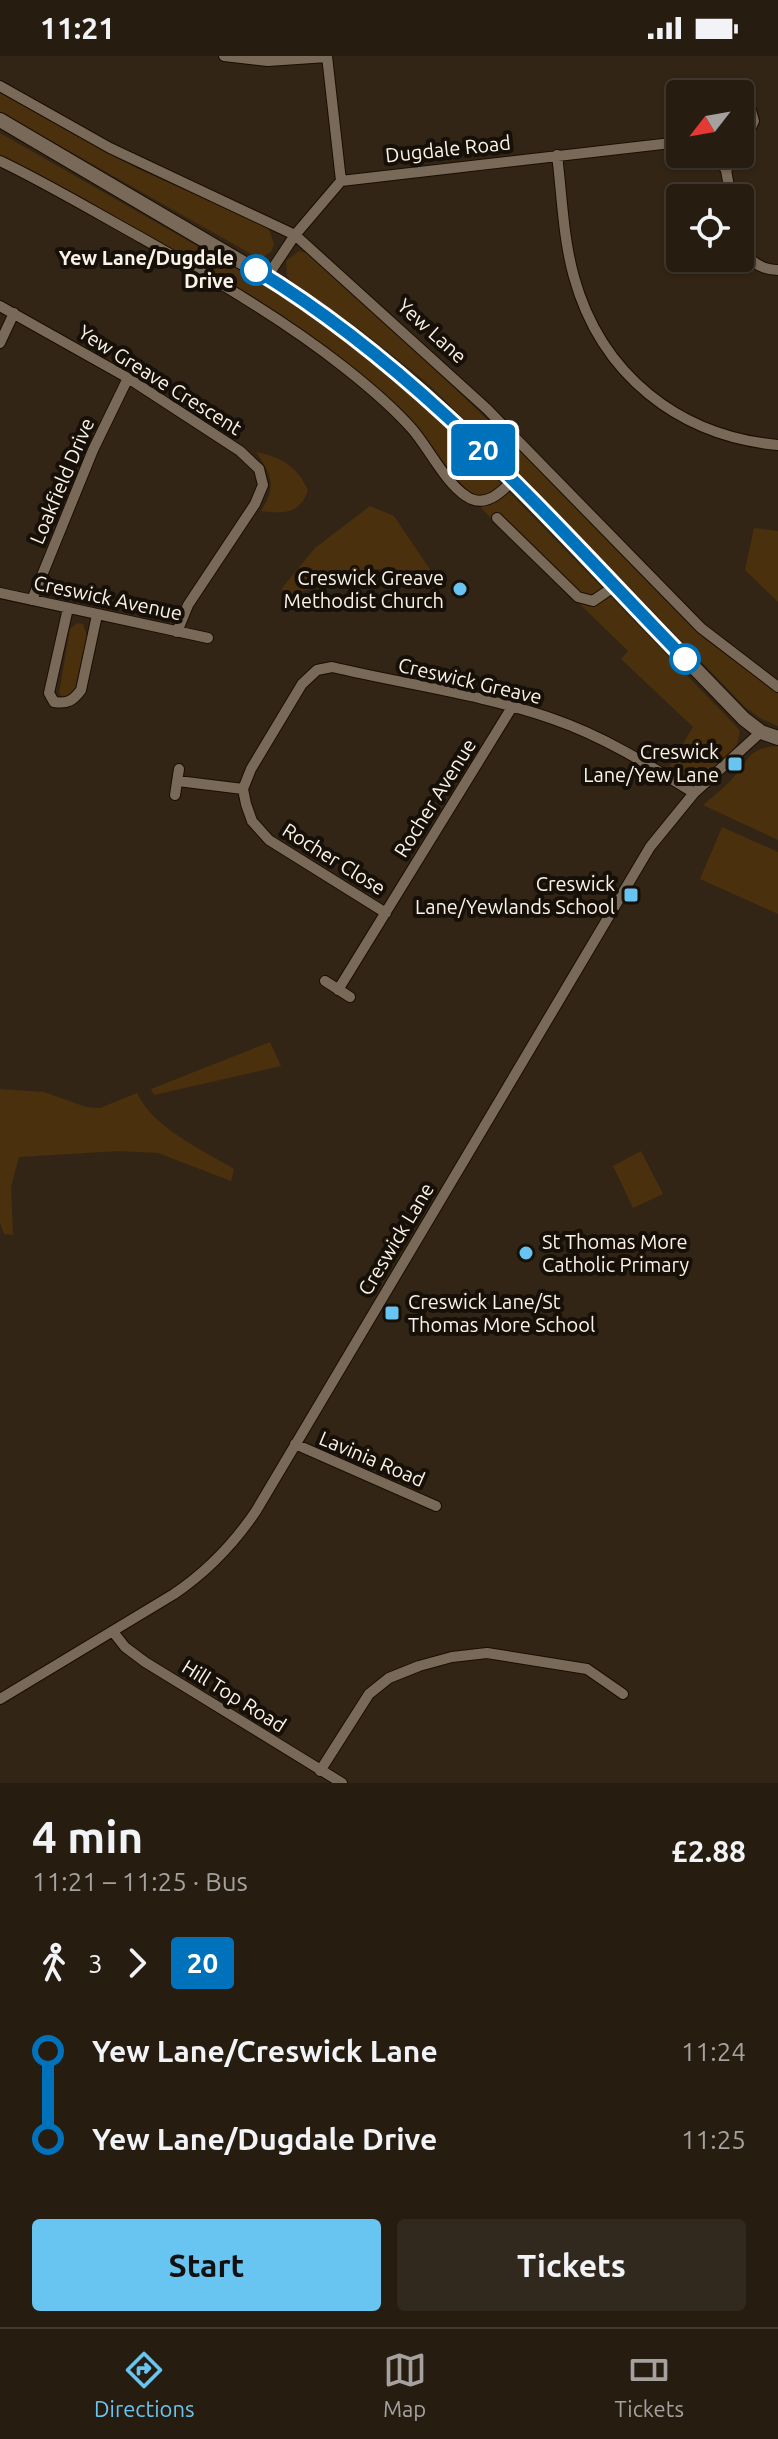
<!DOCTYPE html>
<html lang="en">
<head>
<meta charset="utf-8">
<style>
	body { margin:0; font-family:Ubuntu,sans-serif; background:#32291e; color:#f1f3f6; height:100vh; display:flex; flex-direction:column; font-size:30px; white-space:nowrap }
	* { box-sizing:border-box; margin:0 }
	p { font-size:26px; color:#a4a19f }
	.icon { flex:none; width:44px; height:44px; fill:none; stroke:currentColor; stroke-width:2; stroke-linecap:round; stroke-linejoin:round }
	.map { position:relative; height:1727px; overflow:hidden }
	.drawer { display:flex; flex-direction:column; background:#261c10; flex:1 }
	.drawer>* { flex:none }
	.badge { padding:0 16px; border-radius:6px; font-size:28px; line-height:52px }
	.needle { width:52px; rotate:239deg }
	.buttons { position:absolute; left:666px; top:24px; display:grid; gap:16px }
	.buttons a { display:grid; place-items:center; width:88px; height:88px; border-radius:8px; background:#261c10; box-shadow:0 2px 6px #0004,0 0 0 2px #423a30; font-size:40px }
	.map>.badge { position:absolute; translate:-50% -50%; box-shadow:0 0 0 4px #fff }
	.legs { display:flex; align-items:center; gap:12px; height:88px; padding:0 32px; font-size:26px }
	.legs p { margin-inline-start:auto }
	.summary { display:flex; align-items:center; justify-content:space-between; height:136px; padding:0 32px }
	h1 { font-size:44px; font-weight:700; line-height:60px }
	.primary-button { display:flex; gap:16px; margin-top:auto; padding:16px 32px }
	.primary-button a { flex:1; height:92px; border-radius:8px; background:#68c4f0; color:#111; font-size:32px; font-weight:700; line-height:92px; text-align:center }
	.primary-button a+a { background:#32291e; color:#f1f3f6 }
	ul { padding:0 32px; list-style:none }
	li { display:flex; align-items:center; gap:28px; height:88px; font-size:30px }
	li i { display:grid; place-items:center; width:12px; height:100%; margin:0 10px; background:currentColor }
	li i::after { content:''; width:20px; height:20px; margin:-10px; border:6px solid; border-radius:50%; background:#261c10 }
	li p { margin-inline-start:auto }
	li:first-child i { background:linear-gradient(#0000 50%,currentColor 0) }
	li:last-child i { background:linear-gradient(currentColor 50%,#0000 0) }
	.status { display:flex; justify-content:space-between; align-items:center; height:56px; padding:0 40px; background:#261c10; direction:ltr }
	.status svg { height:22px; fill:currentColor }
	.tabs { display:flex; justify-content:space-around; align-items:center; height:112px; border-top:2px solid #423a30; background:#261c10; font-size:22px; color:#a4a19f }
	.tabs a { display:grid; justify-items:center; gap:4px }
	.tabs .active { color:#68c4f0 }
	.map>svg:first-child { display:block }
</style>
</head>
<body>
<div class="status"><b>11:21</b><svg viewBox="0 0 49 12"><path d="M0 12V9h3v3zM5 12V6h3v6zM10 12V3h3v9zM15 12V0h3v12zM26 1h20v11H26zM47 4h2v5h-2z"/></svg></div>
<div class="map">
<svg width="778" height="1727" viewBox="0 0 778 1727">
	<rect width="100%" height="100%" fill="#332515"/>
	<path fill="#4a300d" d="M0 36 138 113 268 171 274 188 271 196 261 202 253 199 0 56Z
		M0 77 255 223 352 288 392 321 447 372 735 669 740 675C739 678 738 685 737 688 732 697 701 725 691 725 682 725 675 717 668 713L693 671 621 603 628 595 485 456 398 352 330 294 234 231 36 117 0 101Z
		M299 195 310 198 407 286 536 411 705 583 778 637V670L760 662 745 651 533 431 425 325 362 275 293 227 287 220 286 205Z
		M256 396C281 401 297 410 308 434 300 458 284 458 261 455 277 430 272 419 256 396Z
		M370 450 394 460 431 515 370 513 285 541 282 532 315 492Z
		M754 472 778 475V546L745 514Z
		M77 567 83 568 87 580 75 639 62 642 59 637 70 573Z
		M778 690V784L703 749C713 740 724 732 733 722 750 703 748 692 778 690Z
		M722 771 778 796V858L700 823Z
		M270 986 281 1010 154 1039 151 1033Z
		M0 1033 44 1036 86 1051 100 1052 137 1037C154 1073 202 1093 234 1113L231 1125 158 1097 119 1095 19 1101 11 1131 13 1179 4 1178 0 1167Z
		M641 1095 663 1138 633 1152 613 1110Z"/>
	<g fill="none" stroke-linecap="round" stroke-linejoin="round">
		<g stroke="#1a0e02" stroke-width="12">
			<path id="street" d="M224 0 268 5 327 1
				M327 0 341 125
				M0 30 110 92 295 179 487 353 701 572 778 631
				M740 44 750 51 754 65 740 95
				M716 98 726 114 731 142
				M557 99C562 139 563 182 574 221 601 318 678 380 778 389
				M0 105C48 128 93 155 140 181 210 221 282 262 345 312 369 331 393 351 413 374 429 393 446 427 466 440 484 453 501 437 513 424
				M726 114 738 98
				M740 190C749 205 761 214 778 214
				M267 221 295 179 341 125 680 86
				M0 250 128 322 240 395 259 413 263 429 255 448 188 549 177 576
				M0 287 14 257
				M497 462 578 541 593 545 615 530
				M0 537 208 582
				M32 544 93 394 128 322
				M68 552 49 637 54 646C67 648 73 645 81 634L97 559
				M178 725 243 733
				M175 739 179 713
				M386 857 269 784 252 765 246 748 243 733 251 713 302 628 317 614 332 611C404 628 485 639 553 663 603 680 649 709 694 737
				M325 925 350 941
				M338 934 512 651
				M295 1388 436 1450
				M114 1577 125 1591 145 1606 342 1727
				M0 1643 174 1538C208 1515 233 1489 256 1455L650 791 694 737 761 676
				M320 1715 369 1638 389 1622 419 1610 452 1601 487 1597 587 1613 623 1638"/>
		</g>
		<g stroke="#1a0e02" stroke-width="16">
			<path id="secondary" d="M0 64 267 221 324 258 379 300 439 351 513 424 744 663 761 676 778 682"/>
		</g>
		<use href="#street" stroke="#796958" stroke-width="10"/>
		<use href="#secondary" stroke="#796958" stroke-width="14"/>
	</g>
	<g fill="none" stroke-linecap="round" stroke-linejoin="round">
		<g stroke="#fff" stroke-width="18">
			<path id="line-1" d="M256 214C423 315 550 464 685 603"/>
		</g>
		<use href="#line-1" stroke="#0072bc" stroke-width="12"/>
	</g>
	<g fill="#fff" stroke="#0072bc" stroke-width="4">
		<circle cx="256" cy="214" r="14"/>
		<circle cx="685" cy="603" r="14"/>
	</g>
	<g fill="#68c4f0" stroke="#161009" stroke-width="3">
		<circle cx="460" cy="533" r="8"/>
		<rect x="727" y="700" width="16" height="16" rx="4"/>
		<rect x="623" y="831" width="16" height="16" rx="4"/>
		<circle cx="526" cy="1197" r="8"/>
		<rect x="384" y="1249" width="16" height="16" rx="4"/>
	</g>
	<g text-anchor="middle" stroke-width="8" stroke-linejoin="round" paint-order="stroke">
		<g font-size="20" fill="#fbf2e8" stroke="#161009">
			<text transform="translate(448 93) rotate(-6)" y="7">Dugdale Road</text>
			<text transform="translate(432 275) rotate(42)" y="7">Yew Lane</text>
			<text transform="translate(160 324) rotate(32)" y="7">Yew Greave Crescent</text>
			<text transform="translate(62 425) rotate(-67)" y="7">Loakfield Drive</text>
			<text transform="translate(108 542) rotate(12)" y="7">Creswick Avenue</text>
			<text transform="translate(470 625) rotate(13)" y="7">Creswick Greave</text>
			<text transform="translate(435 742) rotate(-58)" y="7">Rocher Avenue</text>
			<text transform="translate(334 803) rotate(32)" y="7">Rocher Close</text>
			<text transform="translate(396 1183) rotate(-59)" y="7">Creswick Lane</text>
			<text transform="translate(372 1403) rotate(23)" y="7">Lavinia Road</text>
			<text transform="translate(234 1640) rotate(32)" y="7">Hill Top Road</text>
		</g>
		<g font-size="20" font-weight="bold" fill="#fbf2e8" stroke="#161009" text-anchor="end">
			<text x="234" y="209">Yew Lane/Dugdale<tspan x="234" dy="23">Drive</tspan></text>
		</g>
		<g font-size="20" fill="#fbf2e8" stroke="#161009" text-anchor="end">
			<text x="444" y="529">Creswick Greave<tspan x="444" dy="23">Methodist Church</tspan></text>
			<text x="719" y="703">Creswick<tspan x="719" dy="23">Lane/Yew Lane</tspan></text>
			<text x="615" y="835">Creswick<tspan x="615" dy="23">Lane/Yewlands School</tspan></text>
			<text x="542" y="1193" text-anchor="start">St Thomas More<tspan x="542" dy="23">Catholic Primary</tspan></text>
			<text x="408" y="1253" text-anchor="start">Creswick Lane/St<tspan x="408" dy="23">Thomas More School</tspan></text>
		</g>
	</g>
</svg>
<div class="buttons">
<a><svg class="needle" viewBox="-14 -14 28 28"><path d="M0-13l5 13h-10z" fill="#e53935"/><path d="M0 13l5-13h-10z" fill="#a4a19f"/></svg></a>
<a><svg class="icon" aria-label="locate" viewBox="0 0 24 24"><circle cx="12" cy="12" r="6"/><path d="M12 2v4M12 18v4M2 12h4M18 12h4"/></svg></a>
</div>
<b class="badge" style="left:483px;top:394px;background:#0072bc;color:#fff">20</b>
</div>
<section class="drawer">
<div class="summary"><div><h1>4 min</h1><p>11:21 – 11:25 · Bus</p></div><b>£2.88</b></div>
<div class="legs"><svg class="icon" aria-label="walk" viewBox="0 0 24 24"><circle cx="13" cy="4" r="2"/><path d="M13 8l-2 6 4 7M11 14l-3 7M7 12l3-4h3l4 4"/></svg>3<svg class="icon" aria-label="forward" viewBox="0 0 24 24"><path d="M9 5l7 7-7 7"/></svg><b class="badge" style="background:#0072bc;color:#fff">20</b></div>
<ul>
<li><i style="color:#0072bc"></i><b>Yew Lane/Creswick Lane</b><p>11:24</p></li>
<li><i style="color:#0072bc"></i><b>Yew Lane/Dugdale Drive</b><p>11:25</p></li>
</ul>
<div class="primary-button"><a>Start</a><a>Tickets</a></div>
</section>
<nav class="tabs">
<a class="active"><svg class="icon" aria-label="directions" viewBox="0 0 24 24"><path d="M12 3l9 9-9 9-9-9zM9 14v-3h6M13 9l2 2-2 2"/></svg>Directions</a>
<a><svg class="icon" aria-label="map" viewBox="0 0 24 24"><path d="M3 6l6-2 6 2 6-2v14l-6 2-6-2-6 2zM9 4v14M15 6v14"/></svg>Map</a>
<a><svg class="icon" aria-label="tickets" viewBox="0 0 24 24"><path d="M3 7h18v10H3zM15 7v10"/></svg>Tickets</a>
</nav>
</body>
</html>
